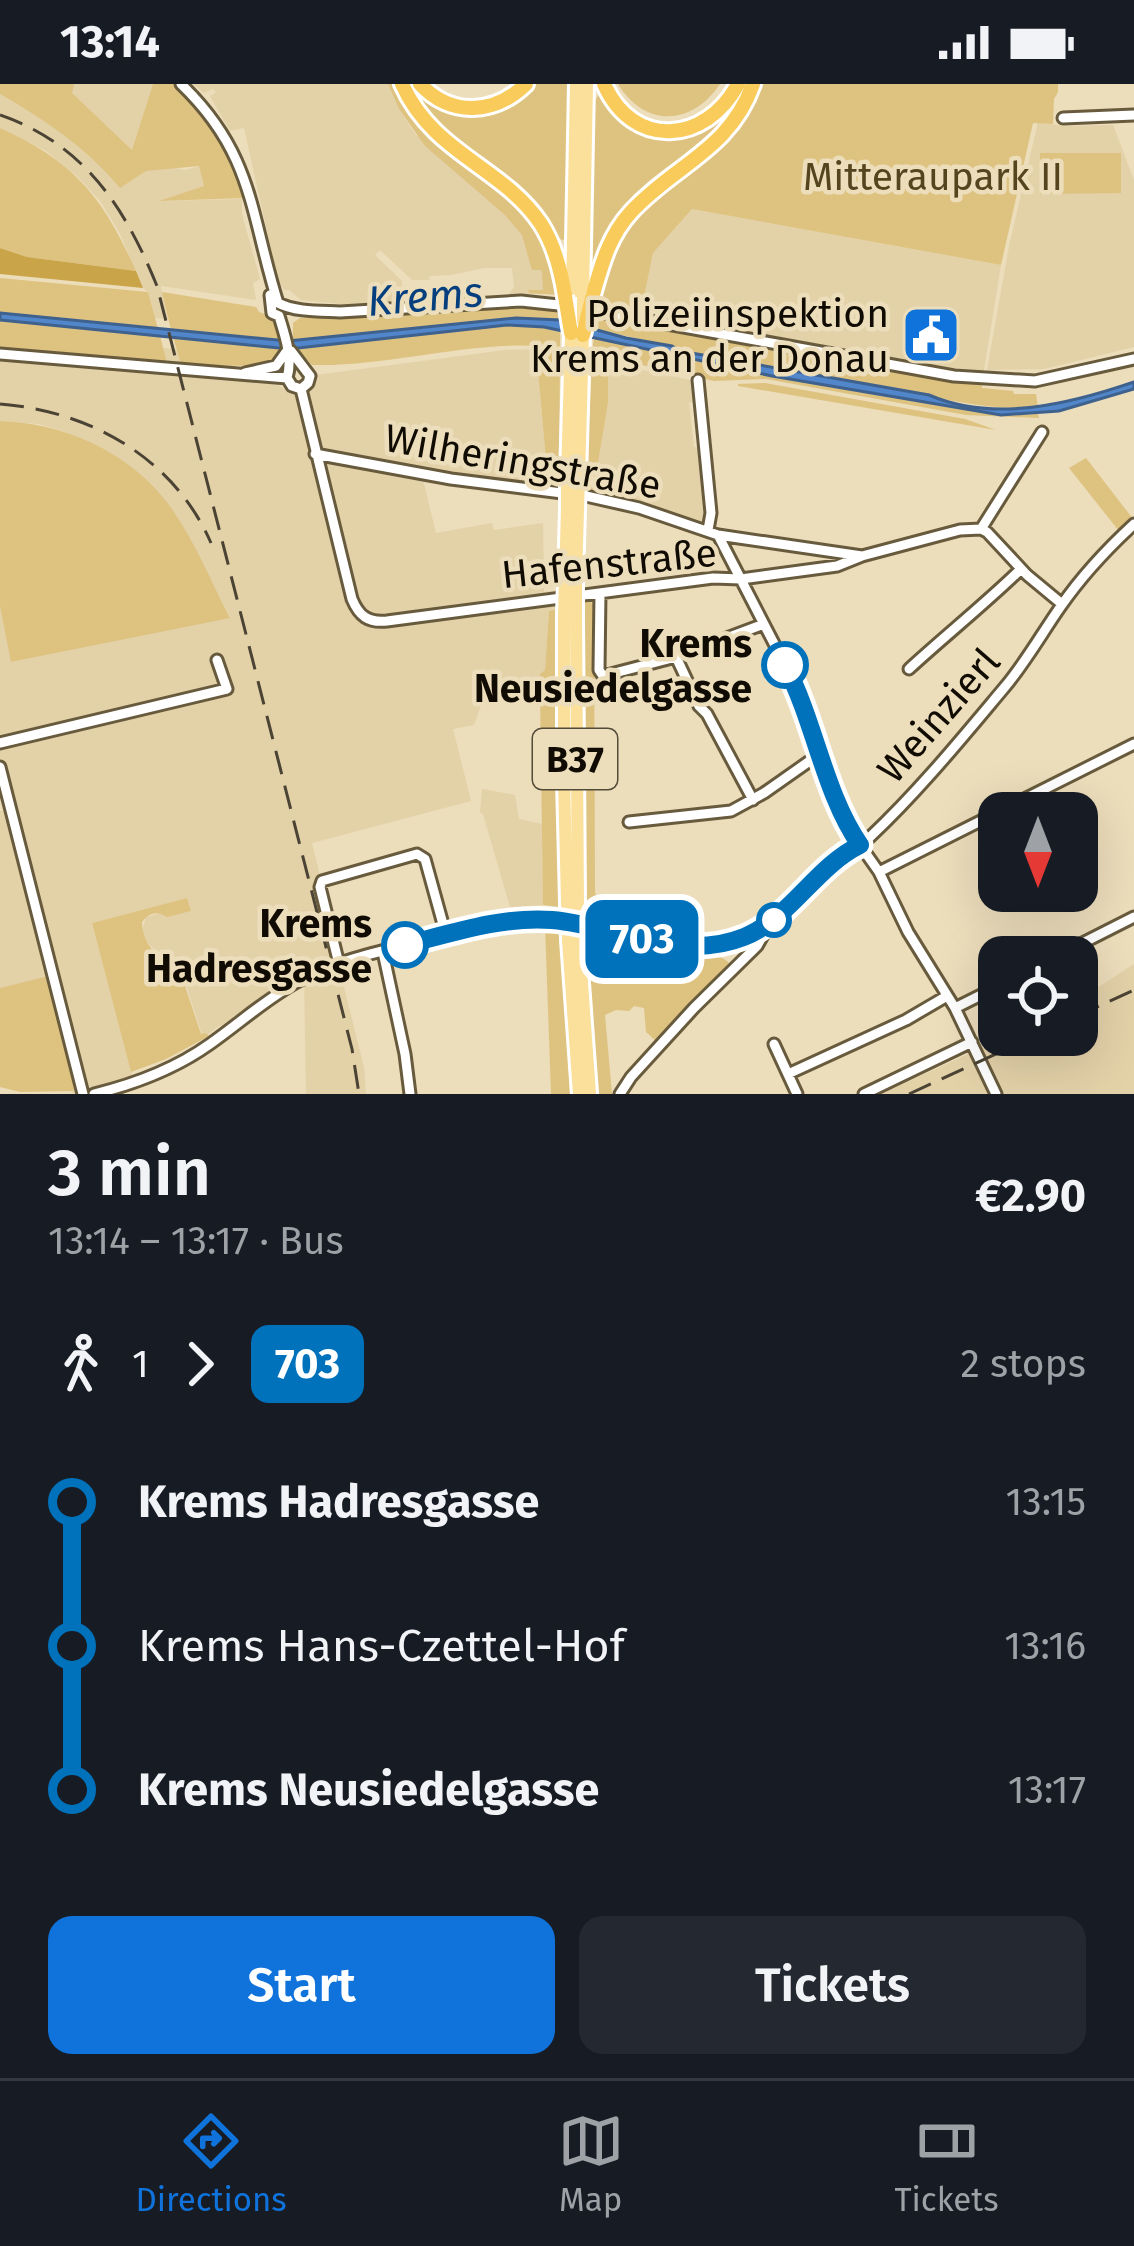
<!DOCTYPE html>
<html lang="en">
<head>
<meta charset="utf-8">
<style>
	body { margin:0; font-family:"Fira Sans",sans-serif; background:#242831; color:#f1f3f6; height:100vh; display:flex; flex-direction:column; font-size:45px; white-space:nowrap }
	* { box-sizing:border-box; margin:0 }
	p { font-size:39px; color:#9ea1a6 }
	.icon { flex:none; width:66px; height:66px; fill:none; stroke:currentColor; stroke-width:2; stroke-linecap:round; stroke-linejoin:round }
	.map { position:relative; height:1010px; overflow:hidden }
	.drawer { display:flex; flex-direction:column; background:#171b24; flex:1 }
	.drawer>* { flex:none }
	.badge { padding:0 24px; border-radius:18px; font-size:42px; line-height:78px }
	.needle { width:78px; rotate:180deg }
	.tools { position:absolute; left:978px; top:708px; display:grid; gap:24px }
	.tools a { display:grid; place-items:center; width:120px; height:120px; border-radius:24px; background:#171b24; box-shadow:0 12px 48px #0002; font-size:60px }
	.map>.badge { position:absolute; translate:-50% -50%; box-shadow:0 0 0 6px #fff }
	.legs { display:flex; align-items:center; gap:18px; height:132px; padding:0 48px; font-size:39px }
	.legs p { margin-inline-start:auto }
	.overview { display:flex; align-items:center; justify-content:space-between; height:204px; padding:0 48px }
	h1 { font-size:66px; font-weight:600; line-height:90px }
	.action { display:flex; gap:24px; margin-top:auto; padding:24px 48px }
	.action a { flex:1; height:138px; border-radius:24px; background:#1073db; color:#fff; font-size:48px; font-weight:600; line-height:138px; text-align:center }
	.action a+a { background:#242831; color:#f1f3f6 }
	ul { padding:0 48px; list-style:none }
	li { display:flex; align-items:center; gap:42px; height:144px; font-size:45px }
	li i { display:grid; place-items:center; width:18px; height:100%; margin:0 15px; background:currentColor }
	li i::after { content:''; width:30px; height:30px; margin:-15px; border:9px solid; border-radius:50%; background:#171b24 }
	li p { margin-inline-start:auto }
	li:first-child i { background:linear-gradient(#0000 50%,currentColor 0) }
	li:last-child i { background:linear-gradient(currentColor 50%,#0000 0) }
	.status { display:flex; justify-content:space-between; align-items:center; height:84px; padding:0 60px; background:#171b24; direction:ltr }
	.status svg { height:33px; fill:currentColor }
	.tabs { display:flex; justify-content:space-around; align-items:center; height:168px; border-top:3px solid #363941; background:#171b24; font-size:33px; color:#9ea1a6 }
	.tabs a { display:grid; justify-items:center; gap:6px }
	.tabs .active { color:#1073db }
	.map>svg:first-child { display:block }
</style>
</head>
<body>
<div class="status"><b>13:14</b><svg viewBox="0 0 49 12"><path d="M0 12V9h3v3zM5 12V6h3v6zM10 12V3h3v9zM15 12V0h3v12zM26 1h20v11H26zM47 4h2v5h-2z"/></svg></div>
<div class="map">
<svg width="1134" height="1010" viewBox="0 0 1134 1010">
	<rect width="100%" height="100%" fill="#ecddbb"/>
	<path fill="#e3d1a8" d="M74 0H153L132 67 71 9Z
		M193 0H388L399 25 415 50 507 127 540 172 547 210H509L514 203 512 184H484L451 191 430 192 429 196H412L380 166 375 171 402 197V208L394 210V219L341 220 301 216 289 206H284L278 196 244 44 230 47 210 12 216 8 213 5 204 9Z
		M0 10 70 53 92 72 120 103 146 87 170 83 185 86 200 82 205 102 164 117 242 115V130L260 195 253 199 256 216 161 202 168 235 155 234 148 208 143 204 119 148 100 117 78 93 46 67 0 44Z
		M1038 38 1063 42 1113 41 1134 96V263L1044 285 987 286 1009 162Z
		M692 125 1001 181 982 298 929 292 596 232 598 219 641 228 653 169Z
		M163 264 176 265 187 290 278 301 294 310H303L314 302 316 291 505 266 536 265 548 398 546 413 423 396 436 449 492 439 494 446 543 439 544 508 559 506 558 525 549 527 545 587 540 590V604L485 618 480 624 474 641 453 645 471 717 312 759 319 787V803L364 983 366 1010H306L304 890 224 946 220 941 207 951H202L180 882 166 878 147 858 142 847 146 833 160 829 165 831 187 814 92 839 133 995 71 1010 73 1007 48 892 0 904V727L4 726 0 710V522L12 578 230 533 177 434 165 416 131 383 108 367 60 346 38 340 0 337V275L168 288Z
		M608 279 690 296 693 318 689 319 694 363 700 364 706 436 704 438 593 409 608 319Z
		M482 705 515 711 519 735 542 740 543 821 510 823 483 730 480 729Z
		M1134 880V1010H881L1010 951H1077V917Z"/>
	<path fill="#dec280" d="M0 0H74L72 9 132 66 153 0H174L203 28 226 62 246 114 159 117 204 102 199 82 146 87 120 104C86 63 46 37 0 10Z
		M388 0H399L404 13 520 122 548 161 559 211 529 209 528 206H543L542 188 541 186H532L522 151 505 131 425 62 399 25Z
		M406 0H413C451 43 495 40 533 0H571L567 155 562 156 551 148 439 47Z
		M618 0H720C692 42 645 44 618 0Z
		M742 0H749L729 40 644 110 589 200 592 22 600 8 611 23 682 51Z
		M758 0H1058V8L1054 15 1053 40 1033 39 1001 181 692 125 653 169 641 228 598 219 609 169 634 129 707 72Z
		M0 44C75 78 103 113 136 187L27 173 0 164Z
		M1040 69H1121V109L1040 110Z
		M0 194 148 208 158 245 0 229Z
		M162 208 256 223 259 228 275 234 280 257 171 246Z
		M507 224 560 226V236L515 234 293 257V239L300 234Z
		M596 232 929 292 982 298V304L1013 307 1014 310H1036L1038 324C980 327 928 310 872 301 808 290 744 279 680 267L672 262 594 245Z
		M0 236 160 252 167 279 0 266Z
		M507 241 560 245V264C478 253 395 283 312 281L296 264Z
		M173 253 281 264C278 273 279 274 270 279 259 284 196 281 181 280Z
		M594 253C687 276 780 291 874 308 929 318 982 334 1038 330L1039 334 966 331 766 295 714 297 592 270Z
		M536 265 560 268 559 399 548 398Z
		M592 275 608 279V319L593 409 586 407Z
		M765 299 965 335 996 346 738 302V300Z
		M0 337C63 339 127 367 166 417 193 452 210 496 230 534L11 578 0 522Z
		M1086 374 1133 435 1119 447 1069 384Z
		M588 517 594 520 595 808C599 820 594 825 585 833L583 519Z
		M558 525 556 723 560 827 556 828 551 822 543 821 540 604V590L545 586 549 527Z
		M187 814 191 827 167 833C158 826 148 829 142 838 142 859 160 881 181 881L180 887 201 950 206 949 209 952 166 975 131 988 92 839Z
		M545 842 561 844 570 1010H551Z
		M586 847C621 856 653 869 689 873 709 875 716 865 732 882L658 959 646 948 644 924 634 922 629 927 616 926 605 931 612 1010H599Z
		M48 892 75 1001 73 1007 20 1008 0 1003V904Z"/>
	<path fill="#caa448" d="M0 164 27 173 136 187 143 204 0 190Z"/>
	<path fill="#5186ca" stroke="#3e618e" stroke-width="3" d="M0 229 288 257 516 234 561 236 626 254 672 262 680 267 929 311C994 339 1070 320 1134 298V305L1059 327 1001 331 772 292 544 243 507 241 289 265 0 236Z"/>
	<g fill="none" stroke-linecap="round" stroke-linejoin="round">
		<g stroke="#685b3d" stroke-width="15">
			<path id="minor" d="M181 0C254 70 250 130 278 219
				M1063 34 1134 31
				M270 211 272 229 279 232C285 252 293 274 287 294
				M278 219C295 228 320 227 340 228L521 217 568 222
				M584 225 954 292 1035 297 1134 275
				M291 267 310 292 308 299 301 305
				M0 270 287 294
				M245 289 276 282 286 268
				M287 294 292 302 301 305 352 515C359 532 368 539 387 537L713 494 741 495 837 482 862 472 960 446 981 445
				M698 296 711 429 708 446
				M315 370 451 395 586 412 639 424 718 451 862 472
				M981 445 1042 348
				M981 445 987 448 1027 491 1062 520
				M718 451 798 606 846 741 879 788 908 848 955 924 996 1010
				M600 509 599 586 603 592 676 573 764 540
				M676 573 699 622 707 630 753 716
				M909 585C946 551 985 520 1021 485
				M0 659 227 605 217 576
				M0 683 83 1010
				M629 738 731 727 764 709 821 669
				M879 788 1134 660
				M383 868 405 970 410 1010
				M1055 873 1134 833
				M339 880 320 803 322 797 417 770 425 775 446 851
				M955 924 999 902
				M774 960 797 1010
				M788 990 906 936 947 912
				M94 1010C135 1000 175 985 210 960 240 939 267 914 299 897 336 876 380 868 420 857 449 850 479 841 509 837 597 825 683 893 766 841 789 827 807 803 826 785 840 773 857 765 870 753 918 708 962 654 1004 604 1026 578 1042 549 1061 522 1081 493 1108 464 1134 440
				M620 1010 631 993 694 924 757 862 770 839
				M864 1010 972 958"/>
		</g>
		<g stroke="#fff" stroke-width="18">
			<path id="major" d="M572 212 576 0
				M583 213 587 0
				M567 393 571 249
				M579 395 583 251
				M576 495 578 426
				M565 496 567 425
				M576 530 578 820
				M564 532V696L567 818
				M568 856 579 1010
				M579 857 590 1010"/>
		</g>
		<g stroke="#fff" stroke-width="20">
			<path id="highway" d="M402 0C433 70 503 83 541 140 555 162 561 186 565 212
				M420 0C451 33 494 31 526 0
				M604 0C633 66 706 60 738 0
				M592 214C601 183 608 153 631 128 674 81 730 66 753 0"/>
		</g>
		<use href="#minor" stroke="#fff" stroke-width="9"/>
		<use href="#major" stroke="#fbe09c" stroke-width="12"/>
		<use href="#highway" stroke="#f9cb5a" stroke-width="14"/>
		<path stroke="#4b4333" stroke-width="3" stroke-dasharray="24 12" stroke-linecap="butt" d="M0 31C84 60 125 123 157 202L352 965 359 1010
			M0 320C90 327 174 374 211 459
			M1077 932 1134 906
			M909 1010 1037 951"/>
		<g stroke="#fff" stroke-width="18" stroke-linecap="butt">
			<path id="major-bridge" d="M583 213V237
				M567 425V393
				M578 426 579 395
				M576 530V495
				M564 532 565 496
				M567 818 568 856
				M578 820 579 857"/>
		</g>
		<g stroke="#fff" stroke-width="20" stroke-linecap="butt">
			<path id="highway-bridge" d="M565 212 571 249
				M583 251 592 214"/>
		</g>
		<use href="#major-bridge" stroke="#fbe09c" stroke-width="12"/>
		<use href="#highway-bridge" stroke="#f9cb5a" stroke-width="14"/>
	</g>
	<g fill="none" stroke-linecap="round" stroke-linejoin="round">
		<g stroke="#fff" stroke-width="27">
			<path id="line-1" d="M405 861C452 849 503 832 552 836 616 841 679 879 744 853 791 834 815 783 860 761 824 709 815 638 785 581"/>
		</g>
		<use href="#line-1" stroke="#0072bc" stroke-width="18"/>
	</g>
	<defs>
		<g id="civic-square" transform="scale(3)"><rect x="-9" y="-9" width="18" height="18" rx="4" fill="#1073db" stroke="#ecddbb"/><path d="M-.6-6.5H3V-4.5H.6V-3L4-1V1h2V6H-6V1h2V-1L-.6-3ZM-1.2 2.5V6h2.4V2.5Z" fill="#fff"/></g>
	</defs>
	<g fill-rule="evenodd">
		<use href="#civic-square" x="931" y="251"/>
	</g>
	<g fill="#fff" stroke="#0072bc" stroke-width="6">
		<circle cx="785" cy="581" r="21"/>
		<circle cx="774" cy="836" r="15"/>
		<circle cx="405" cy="861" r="21"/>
	</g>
	<g text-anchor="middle" stroke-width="9" stroke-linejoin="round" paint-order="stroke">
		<rect fill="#ecddbb" stroke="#534b3a" stroke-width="3" x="533" y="645" width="84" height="60" rx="9"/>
		<g font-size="36" font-weight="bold" fill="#110c03">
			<text x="575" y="688">B37</text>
		</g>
		<g font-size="39" fill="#55451e" stroke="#ecddbb">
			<text x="933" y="106">Mitteraupark II</text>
		</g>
		<g font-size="39" fill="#110c03" stroke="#ecddbb" text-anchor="end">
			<text x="889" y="243">Polizeiinspektion<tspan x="889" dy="45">Krems an der Donau</tspan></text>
		</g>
		<g font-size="39" fill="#110c03" stroke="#ecddbb">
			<text transform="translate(523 377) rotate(10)" y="14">Wilheringstraße</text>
			<text transform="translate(609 479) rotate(-6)" y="14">Hafenstraße</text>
			<text transform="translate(938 631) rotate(-49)" y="14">Weinzierl</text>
		</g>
		<g font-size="39" font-weight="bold" fill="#110c03" stroke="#ecddbb" text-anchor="end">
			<text x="752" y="573">Krems<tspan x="752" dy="45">Neusiedelgasse</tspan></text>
			<text x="372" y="853">Krems<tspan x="372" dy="45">Hadresgasse</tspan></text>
		</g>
		<g font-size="42" font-style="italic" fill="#063f7e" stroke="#ecddbb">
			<text transform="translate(425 212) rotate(-5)" y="15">Krems</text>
		</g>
	</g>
</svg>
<div class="tools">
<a><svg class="needle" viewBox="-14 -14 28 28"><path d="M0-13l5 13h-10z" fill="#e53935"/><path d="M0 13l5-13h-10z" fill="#9ea1a6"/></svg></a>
<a><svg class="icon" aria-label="locate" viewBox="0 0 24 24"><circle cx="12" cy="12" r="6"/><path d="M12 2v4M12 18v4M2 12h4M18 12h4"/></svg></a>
</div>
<b class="badge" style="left:642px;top:855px;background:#0072bc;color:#fff">703</b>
</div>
<section class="drawer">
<div class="overview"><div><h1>3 min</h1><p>13:14 – 13:17 · Bus</p></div><b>€2.90</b></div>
<div class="legs"><svg class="icon" aria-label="walk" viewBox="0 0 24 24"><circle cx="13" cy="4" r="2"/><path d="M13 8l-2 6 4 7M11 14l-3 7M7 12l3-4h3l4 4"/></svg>1<svg class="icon" aria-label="forward" viewBox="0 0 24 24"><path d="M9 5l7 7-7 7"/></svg><b class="badge" style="background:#0072bc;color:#fff">703</b><p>2 stops</p></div>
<ul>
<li><i style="color:#0072bc"></i><b>Krems Hadresgasse</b><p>13:15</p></li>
<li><i style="color:#0072bc"></i><span>Krems Hans-Czettel-Hof</span><p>13:16</p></li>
<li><i style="color:#0072bc"></i><b>Krems Neusiedelgasse</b><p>13:17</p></li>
</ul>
<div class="action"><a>Start</a><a>Tickets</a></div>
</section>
<nav class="tabs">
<a class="active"><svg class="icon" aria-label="directions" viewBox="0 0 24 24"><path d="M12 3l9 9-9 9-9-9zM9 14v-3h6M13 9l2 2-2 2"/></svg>Directions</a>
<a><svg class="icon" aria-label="map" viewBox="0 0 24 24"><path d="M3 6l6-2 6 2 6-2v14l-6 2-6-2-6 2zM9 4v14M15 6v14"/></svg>Map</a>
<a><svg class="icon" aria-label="tickets" viewBox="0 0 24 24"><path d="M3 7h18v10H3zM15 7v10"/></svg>Tickets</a>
</nav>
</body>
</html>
